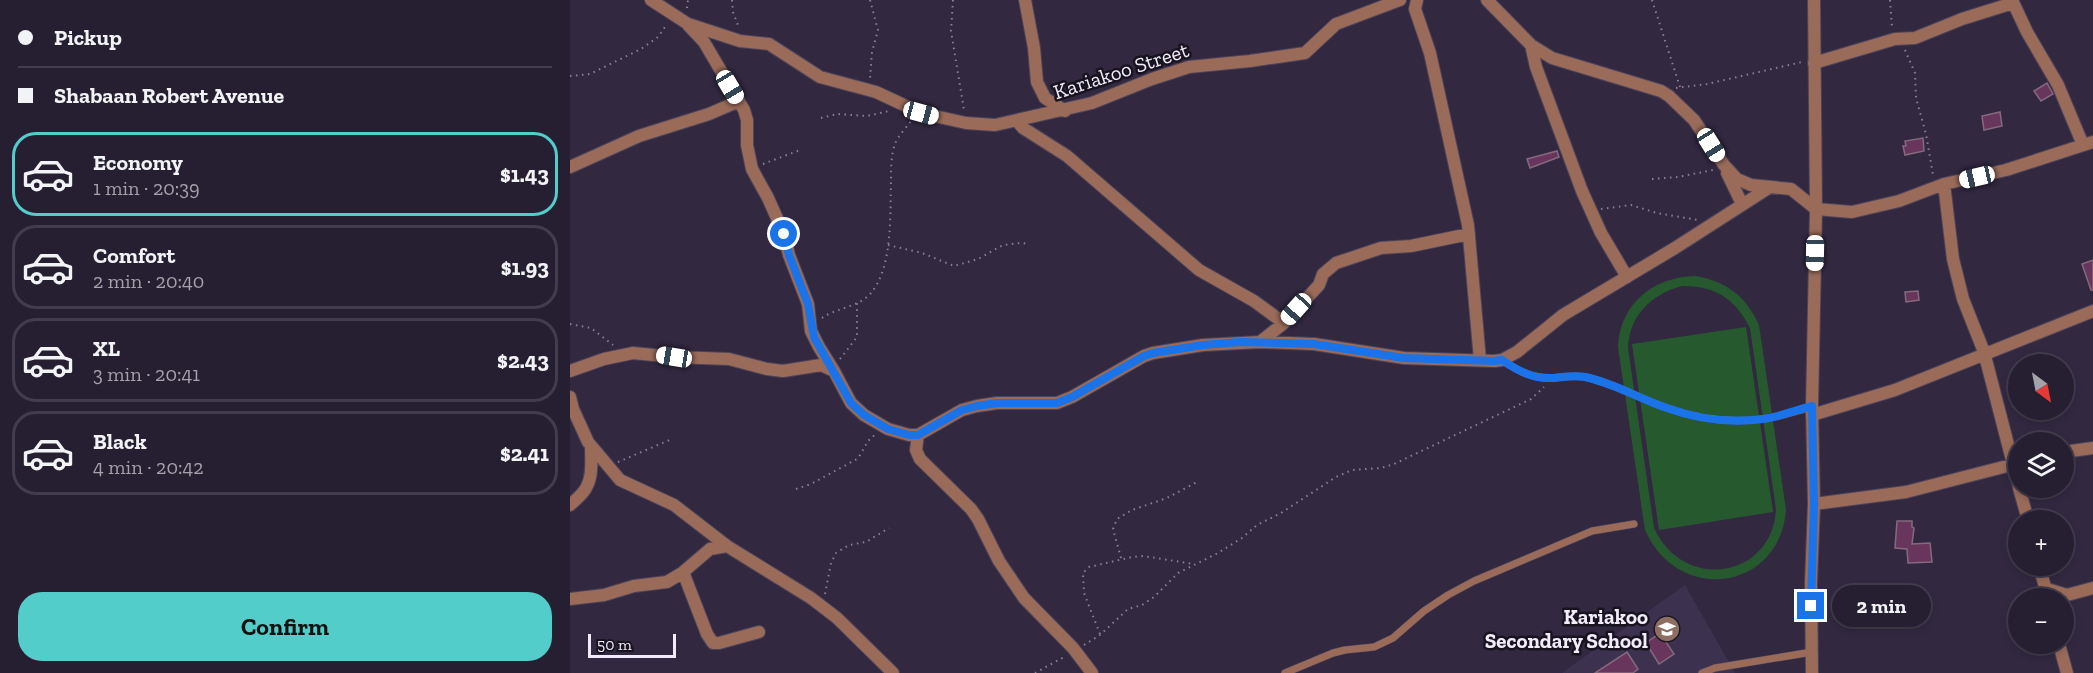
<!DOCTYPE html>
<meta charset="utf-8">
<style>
body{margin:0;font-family:"Zilla Slab",serif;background:#2e2739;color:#f1f3f6;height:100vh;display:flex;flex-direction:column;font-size:22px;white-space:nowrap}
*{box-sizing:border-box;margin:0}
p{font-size:20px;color:#a4a2ab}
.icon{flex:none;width:33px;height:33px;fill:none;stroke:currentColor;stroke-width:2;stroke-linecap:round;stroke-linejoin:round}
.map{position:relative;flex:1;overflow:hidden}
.panel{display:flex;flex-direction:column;background:#261f31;width:570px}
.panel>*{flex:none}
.guide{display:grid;align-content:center;height:132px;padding:0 18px;background:#261f31}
.needle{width:39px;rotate:148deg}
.fabs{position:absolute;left:1438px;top:354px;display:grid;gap:12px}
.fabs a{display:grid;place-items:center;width:66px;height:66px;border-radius:50%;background:#261f31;box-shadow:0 3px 9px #0003,0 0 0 2px #423d4d;font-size:30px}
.scale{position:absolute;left:18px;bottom:15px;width:88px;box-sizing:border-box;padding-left:6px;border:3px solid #f1ebfb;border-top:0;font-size:16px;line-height:21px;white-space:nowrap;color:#f1ebfb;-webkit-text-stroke:4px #18141f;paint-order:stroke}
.end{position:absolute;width:27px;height:27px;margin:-14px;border:8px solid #1a73e8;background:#fff;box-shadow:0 0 0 3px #fff}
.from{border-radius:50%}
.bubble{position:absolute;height:42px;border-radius:21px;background:#261f31;box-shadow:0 3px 9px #0003,0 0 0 2px #423d4d;font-size:20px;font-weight:800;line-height:42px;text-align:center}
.car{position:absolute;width:18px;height:36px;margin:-18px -9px;border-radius:8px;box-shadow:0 0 4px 2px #0007;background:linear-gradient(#fff 24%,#345 0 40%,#fff 0 76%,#345 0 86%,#fff 0)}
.guide b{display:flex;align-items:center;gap:21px;height:57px;font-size:22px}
.guide b+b{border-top:2px solid #423d4d}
.guide i{width:15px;height:15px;background:#f1f3f6}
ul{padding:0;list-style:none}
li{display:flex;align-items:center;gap:18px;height:84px;margin:0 12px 9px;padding:0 6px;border:3px solid #423d4d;border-radius:24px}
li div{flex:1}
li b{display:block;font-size:22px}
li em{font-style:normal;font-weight:800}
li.active{border-color:#53cdca}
li>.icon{width:54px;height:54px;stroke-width:1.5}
.action{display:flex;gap:12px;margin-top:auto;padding:12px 18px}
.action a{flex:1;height:69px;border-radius:24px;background:#53cdca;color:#111;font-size:24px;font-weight:800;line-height:69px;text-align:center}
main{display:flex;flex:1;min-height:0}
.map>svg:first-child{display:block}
</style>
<main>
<section class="panel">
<div class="guide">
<b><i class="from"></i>Pickup</b>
<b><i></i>Shabaan Robert Avenue</b>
</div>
<ul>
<li class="active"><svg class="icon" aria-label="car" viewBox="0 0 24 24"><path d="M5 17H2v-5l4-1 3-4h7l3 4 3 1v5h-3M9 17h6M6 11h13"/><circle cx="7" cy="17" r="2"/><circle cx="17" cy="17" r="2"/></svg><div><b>Economy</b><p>1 min · 20:39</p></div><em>$1.43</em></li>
<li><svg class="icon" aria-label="car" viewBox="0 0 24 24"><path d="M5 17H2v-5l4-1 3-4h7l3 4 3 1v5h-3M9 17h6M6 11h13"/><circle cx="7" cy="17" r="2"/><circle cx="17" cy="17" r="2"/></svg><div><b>Comfort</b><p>2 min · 20:40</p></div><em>$1.93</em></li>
<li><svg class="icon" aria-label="car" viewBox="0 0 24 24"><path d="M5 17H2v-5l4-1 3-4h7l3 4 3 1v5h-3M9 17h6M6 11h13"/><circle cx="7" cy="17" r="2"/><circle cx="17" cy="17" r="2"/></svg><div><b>XL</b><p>3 min · 20:41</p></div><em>$2.43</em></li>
<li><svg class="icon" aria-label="car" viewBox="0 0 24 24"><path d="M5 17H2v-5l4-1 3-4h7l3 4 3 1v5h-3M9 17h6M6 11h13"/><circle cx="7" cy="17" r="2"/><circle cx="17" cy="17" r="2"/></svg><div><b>Black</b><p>4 min · 20:42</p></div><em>$2.41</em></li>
</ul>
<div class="action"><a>Confirm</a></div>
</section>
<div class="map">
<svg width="1523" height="673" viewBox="0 0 1523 673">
<rect width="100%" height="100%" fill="#322941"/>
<path fill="#3d3150" d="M1115,585L1165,673H992Z"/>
<path fill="#27592f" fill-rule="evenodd" d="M1125,276C1156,281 1176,296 1189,325L1216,510C1210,590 1109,606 1075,530L1048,347C1050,303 1084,277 1125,276ZM1112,286C1144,285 1166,299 1180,328L1206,509C1203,578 1114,593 1084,528L1058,348C1059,315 1082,294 1112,286Z
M1176,327L1203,512L1089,530L1062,344Z"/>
<path fill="#68355d" stroke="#856a7d" stroke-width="1.5" d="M1477,83L1483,94L1471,101L1464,91Z
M1430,112L1432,126L1414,130L1412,116Z
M1353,138L1354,151L1335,155L1333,146H1336L1335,141Z
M987,151L989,157L960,168L957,159Z
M1523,260V290H1521L1512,264Z
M1348,291L1349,300L1336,302L1335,292Z
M1327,521H1342V527L1344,528L1342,544L1360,543L1362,562L1338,563L1337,549L1325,548Z
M1090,633L1104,654L1089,664L1076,643Z
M1057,652L1068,669L1063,673H1025Z"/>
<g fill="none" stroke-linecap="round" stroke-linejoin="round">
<g stroke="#4d445b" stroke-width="8">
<path id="service" d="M932,360C948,371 963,379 983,378C994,377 1004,375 1015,377C1044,383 1070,399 1097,408C1127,419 1161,423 1193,419C1209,417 1226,411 1242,407
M715,673L763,653L775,650L804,647L823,638L854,611L878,595L904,581L1022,531L1064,524
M1132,673L1145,668L1242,652"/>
</g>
<g stroke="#4d445b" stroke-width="14">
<path id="minor" d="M81,0L118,24L170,41L199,44L250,77L306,92L351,113L396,123L425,125L522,103L582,79L619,67L680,61L735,53L766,24L830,0
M455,0L464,48L467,82L475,98L495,111
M847,0L845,9L860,53L898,225L910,360
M917,0L961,45L982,58L1091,91L1099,96L1124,120L1154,165L1167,179L1181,185L1221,189L1246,209L1282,212L1329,201L1374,184L1436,170L1523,142
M1442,0L1457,32L1488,85L1513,145
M118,25L134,42L174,110L177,120V145L182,169L198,198L214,234L219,255L238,304L241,331L249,347L264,371
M961,45L966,67L1012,191L1031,233L1057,277
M1244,63L1325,39L1345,38L1392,19L1443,3
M447,121L453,128L497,156L629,270L684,301L714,323
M0,167L69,136L139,114L169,101
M1157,173L1172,204
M1374,184L1383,259L1393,299L1414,352L1449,487
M690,342L714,323L749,285L753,274L766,263L811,248L841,246L899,234
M0,371L34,359L63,353L104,357L159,359L197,369L213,371L251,365L264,371L281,403L294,415L318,429L339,435H348L392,410L407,406L427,403H487L502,397L574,356L583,353L633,345L690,342L744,344L834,358L924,361L932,360L947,352L993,315L1105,248L1200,187
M0,397L3,409L18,442L50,480L104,505L157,546L241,598L267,618L323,673
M1242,415L1325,390L1523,311
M348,435L346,450L350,459L401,509L408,519L429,561L454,598L503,648L522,673
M1494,452L1523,448
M1449,488L1458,520
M1244,504L1336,492L1449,463
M0,505C5,500 14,494 17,486C23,475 21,459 21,446
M1469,566L1478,597
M113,572L137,634L143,643H149L189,632
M1477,589L1497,595L1523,588
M0,599L34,595L64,586L97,582L112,573L140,549L157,546
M1489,644L1497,673"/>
</g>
<g stroke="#4d445b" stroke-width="14">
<path id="tertiary" d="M1242,673L1241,583L1244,504L1242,407L1246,209L1244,0"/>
</g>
<path stroke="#898195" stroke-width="2" stroke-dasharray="1.5 4.5" stroke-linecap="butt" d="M162,0L163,12L169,28
M300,0L308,30L302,52L300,79
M383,0L381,31L394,110
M1082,0L1110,87
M1320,0L1322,27
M117,8L118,0
M1335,50L1345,73L1346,98L1356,134L1363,175
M0,76L20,74L71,49L88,37L97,24
M1106,88L1137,84L1232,62
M251,118L267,114L297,116L319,111
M193,164L230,150
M1082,179L1108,177L1143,170
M1031,209L1061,205L1087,213L1128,220
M318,245L352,253L384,266L408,259L433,245L451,243L459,244
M252,318C266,308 289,307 301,293C323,267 320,213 321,181C321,169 321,155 325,144C328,136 336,128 341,121
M0,324L21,328L43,345
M270,359L287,337V302
M48,462L102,439
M226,489L241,484L287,459C294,451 296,440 305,435
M551,558L543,529L547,519L562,510L597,498L629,481
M255,594L261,563L266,553L279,545L296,542L319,528
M530,634L514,593L513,573L519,567L562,557L573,556L624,564
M514,645L530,635L558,609L572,605L584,597L608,573L648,553L672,538L687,525L711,513L766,477L782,470L811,468L824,464L961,399L974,387
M465,673L494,657"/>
<use href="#service" stroke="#9a6b59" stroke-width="7"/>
<use href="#minor" stroke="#9a6b59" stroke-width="12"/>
<use href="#tertiary" stroke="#9a6b59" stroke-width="12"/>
</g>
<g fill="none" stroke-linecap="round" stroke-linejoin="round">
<path stroke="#1a73e8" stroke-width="8" d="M214,234L219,255L238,304L244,337L281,403L294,415L318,429L339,435H348L392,410L407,406L427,403H487L502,397L574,356L583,353L633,345L671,342L744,344L834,358L924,361L932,360C948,371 963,379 983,378C994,377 1004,375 1015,377C1044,383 1070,399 1097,408C1127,419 1161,423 1193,419C1209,417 1226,410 1242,406L1244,504L1241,606"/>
</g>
<defs>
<g id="school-disc" transform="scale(1.35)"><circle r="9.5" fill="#8d6e63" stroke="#18141f"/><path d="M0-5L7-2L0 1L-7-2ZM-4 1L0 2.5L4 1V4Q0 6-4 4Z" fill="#fff"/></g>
</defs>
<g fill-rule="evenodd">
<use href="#school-disc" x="1097" y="629"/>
</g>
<g text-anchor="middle" stroke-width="5" stroke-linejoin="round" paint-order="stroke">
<g font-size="21" fill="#f1ebfb" stroke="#18141f">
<text transform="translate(551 71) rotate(-18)" y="7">Kariakoo Street</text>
</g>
<g font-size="21" font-weight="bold" fill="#f1ebfb" stroke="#18141f" text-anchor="end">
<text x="1078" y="624">Kariakoo<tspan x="1078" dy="24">Secondary School</tspan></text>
</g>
</g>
</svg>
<div class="fabs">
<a><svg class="needle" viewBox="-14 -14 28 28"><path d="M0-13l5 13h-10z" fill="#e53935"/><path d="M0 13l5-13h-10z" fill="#a4a2ab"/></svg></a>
<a><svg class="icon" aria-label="layers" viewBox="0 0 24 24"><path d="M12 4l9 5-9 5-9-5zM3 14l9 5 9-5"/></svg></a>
<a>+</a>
<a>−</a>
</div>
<div class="scale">50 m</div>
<i class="end from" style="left:214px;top:234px"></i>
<i class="end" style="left:1241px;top:606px"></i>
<div class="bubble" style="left:1262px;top:585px;width:99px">2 min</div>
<i class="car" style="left:160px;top:87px;rotate:149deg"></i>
<i class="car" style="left:351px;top:113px;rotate:105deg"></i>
<i class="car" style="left:1141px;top:145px;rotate:148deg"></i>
<i class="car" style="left:1407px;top:177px;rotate:257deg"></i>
<i class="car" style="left:1245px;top:253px;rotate:181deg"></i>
<i class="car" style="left:726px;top:309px;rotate:222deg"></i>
<i class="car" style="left:104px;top:357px;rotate:279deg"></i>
</div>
</main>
